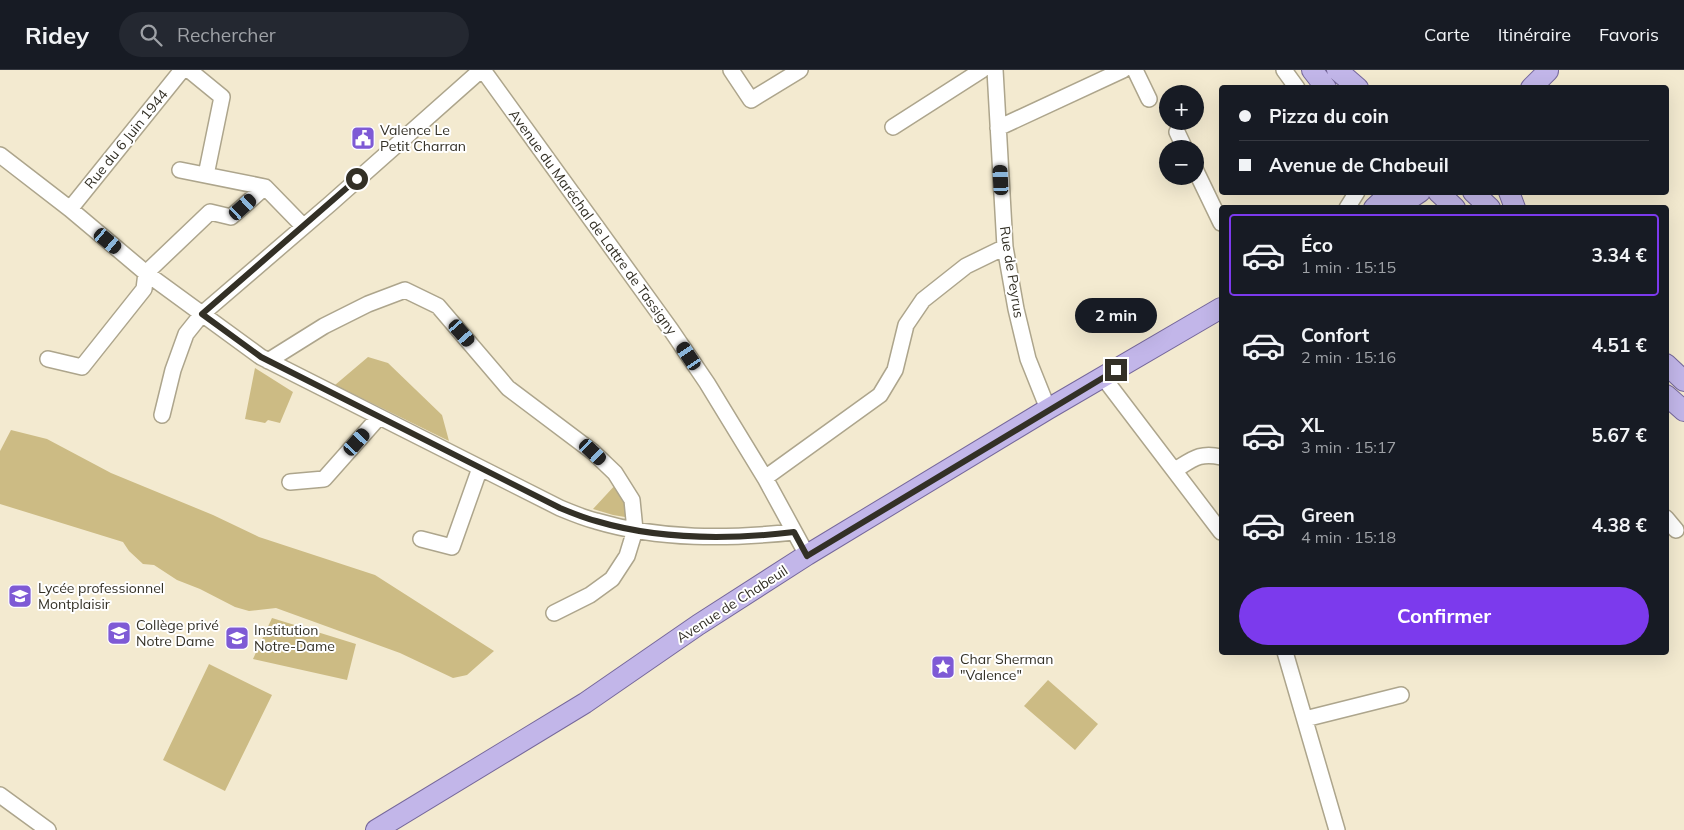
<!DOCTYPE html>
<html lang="fr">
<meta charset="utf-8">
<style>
body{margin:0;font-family:Mulish,sans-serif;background:#242831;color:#f1f3f6;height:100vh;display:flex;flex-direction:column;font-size:19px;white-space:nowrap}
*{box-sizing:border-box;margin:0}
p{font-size:16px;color:#9ea1a6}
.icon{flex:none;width:28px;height:28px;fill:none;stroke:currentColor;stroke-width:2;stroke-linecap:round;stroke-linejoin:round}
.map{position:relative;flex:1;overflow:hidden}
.panel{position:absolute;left:1219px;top:135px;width:450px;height:450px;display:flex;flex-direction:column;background:#171b24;border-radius:5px;box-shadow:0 5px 20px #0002}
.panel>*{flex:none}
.guide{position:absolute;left:1219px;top:15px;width:450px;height:110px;border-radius:5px;box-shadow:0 5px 20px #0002;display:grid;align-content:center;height:110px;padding:0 20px;background:#171b24}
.tools{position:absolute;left:1159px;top:15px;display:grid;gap:10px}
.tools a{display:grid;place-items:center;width:45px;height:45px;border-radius:50%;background:#171b24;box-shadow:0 5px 20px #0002;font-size:25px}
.end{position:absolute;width:22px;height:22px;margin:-11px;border:6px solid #333026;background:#fff;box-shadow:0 0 0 2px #fff}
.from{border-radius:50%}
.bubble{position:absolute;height:35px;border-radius:18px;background:#171b24;box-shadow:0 5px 20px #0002;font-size:16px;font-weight:700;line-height:35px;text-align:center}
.car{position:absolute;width:15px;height:30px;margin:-15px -8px;border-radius:6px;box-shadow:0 0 4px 1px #0007;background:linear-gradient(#222 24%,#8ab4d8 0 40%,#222 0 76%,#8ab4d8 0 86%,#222 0)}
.guide b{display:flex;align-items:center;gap:18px;height:48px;font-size:19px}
.guide b+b{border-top:1px solid #363941}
.guide i{width:12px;height:12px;background:#f1f3f6}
ul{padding:9px 0 0;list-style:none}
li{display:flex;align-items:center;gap:15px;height:82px;margin:0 10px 8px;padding:0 10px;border:2px solid transparent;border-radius:5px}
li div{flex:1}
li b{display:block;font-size:19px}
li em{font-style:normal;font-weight:700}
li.on{border-color:#7c3aed}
li>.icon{width:45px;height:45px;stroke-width:1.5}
.cta{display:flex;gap:10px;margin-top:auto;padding:10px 20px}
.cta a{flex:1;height:58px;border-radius:30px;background:#7c3aed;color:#fff;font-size:20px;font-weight:700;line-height:58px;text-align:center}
header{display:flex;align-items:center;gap:30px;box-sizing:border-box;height:70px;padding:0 25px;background:#171b24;border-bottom:1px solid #363941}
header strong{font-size:24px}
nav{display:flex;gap:28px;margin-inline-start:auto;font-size:18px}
.search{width:350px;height:45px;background:#242831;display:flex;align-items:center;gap:12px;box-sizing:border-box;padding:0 18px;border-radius:28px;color:#9ea1a6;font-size:19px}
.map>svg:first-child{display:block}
</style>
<header>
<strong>Ridey</strong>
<div class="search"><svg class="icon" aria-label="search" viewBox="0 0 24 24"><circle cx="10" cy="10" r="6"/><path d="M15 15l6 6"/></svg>Rechercher</div>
<nav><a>Carte</a><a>Itinéraire</a><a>Favoris</a></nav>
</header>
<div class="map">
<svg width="1684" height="760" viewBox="0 0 1684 760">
<rect width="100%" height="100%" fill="#f3ead0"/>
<path fill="#ccbb84" d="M368,287L388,293L442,345L449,371L335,315Z
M255,298L293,322L280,353L268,350L265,353L245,349Z
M11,360L47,369L111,403L213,445L259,467L375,505L494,581L467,605L453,608L400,583L276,538L249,541L235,537L200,519L177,510L154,495L143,494L129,481L123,472L0,434V381Z
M618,412L631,448L613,445L593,439Z
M272,548L356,574L347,610L253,589Z
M209,594L272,625L225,721L163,690Z
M1048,610L1098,654L1075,680L1024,636Z"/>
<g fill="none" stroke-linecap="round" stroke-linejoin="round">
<g stroke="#ada58c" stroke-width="18">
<path id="minor" d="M189,0L222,27L206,105
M483,0L671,260L707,313L765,408L807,485
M731,0L751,30L800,0
M995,0L1005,177L1016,239L1028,289L1048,339
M1135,0L1149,29
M1284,0L1297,18
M893,57L982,0
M998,58L1123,0
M1177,62L1185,79
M0,85L70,139L146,203L261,287L560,438C572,443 584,448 596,451C660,470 728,469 794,462
M1195,99L1221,153
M180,100L265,117L303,156
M1347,138L1357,122
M70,139L182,0
M48,289L82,297L144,219L146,203L210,142L231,147L265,117
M268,291L324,256L368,234L405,220L438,236L508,318L593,382L615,403L632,430L635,460L627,486L612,509L590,525L554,543
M1103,307L1221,462
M162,345L173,300L186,264L202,244L330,134L481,0
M1175,400C1193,389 1200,382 1221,387
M765,408L880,325L895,300L906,255L923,230L966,196L1005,177
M290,412L324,409L379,347
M1666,448L1676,460
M421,469L452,477L480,398
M1285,582L1337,760
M1305,649L1401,625
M0,725L48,760"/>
</g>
<g stroke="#76689b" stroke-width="22">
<path id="major" d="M1312,0L1326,18
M1337,0L1358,18
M1531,18L1548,1
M1438,122L1455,138
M1473,122L1490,138
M1509,122L1515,138
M1374,138L1391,122
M1396,138L1420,122
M1666,294L1684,311
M1666,325L1684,341
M376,760L585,633L698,555L807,485L1048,339L1221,238"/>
</g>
<use href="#minor" stroke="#fff" stroke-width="15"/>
<use href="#major" stroke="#c2b6e9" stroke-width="20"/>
</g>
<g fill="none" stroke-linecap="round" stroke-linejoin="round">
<path stroke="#333026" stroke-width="6" d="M357,109L202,244L261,287L560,438C572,443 584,448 596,451C660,470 728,470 794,462L807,486L1116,300"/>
</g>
<defs>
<g id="civic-square" transform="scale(1.25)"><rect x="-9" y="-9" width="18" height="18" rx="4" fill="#7e5ad5" stroke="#fff"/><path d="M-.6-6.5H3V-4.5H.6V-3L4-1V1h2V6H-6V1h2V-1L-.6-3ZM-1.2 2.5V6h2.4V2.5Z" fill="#fff"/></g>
<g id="school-square" transform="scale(1.25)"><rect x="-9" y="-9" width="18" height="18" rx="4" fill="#7e5ad5" stroke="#fff"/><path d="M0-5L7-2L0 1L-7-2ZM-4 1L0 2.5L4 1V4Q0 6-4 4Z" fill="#fff"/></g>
<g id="sight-square" transform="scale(1.25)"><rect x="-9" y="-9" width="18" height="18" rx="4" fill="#7e5ad5" stroke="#fff"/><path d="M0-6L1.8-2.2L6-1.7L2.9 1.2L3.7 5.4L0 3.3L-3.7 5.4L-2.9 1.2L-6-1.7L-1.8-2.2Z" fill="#fff"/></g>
</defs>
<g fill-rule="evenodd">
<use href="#civic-square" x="363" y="68"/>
<use href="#school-square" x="20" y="526"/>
<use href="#school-square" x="119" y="563"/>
<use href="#school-square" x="237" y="568"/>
<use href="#sight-square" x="943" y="597"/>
</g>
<g text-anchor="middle" stroke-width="4" stroke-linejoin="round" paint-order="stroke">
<g font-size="14" fill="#333026" stroke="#fff" text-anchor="start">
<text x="380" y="65">Valence Le<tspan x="380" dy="16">Petit Charran</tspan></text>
<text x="38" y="523">Lycée professionnel<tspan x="38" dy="16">Montplaisir</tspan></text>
<text x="136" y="560">Collège privé<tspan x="136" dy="16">Notre Dame</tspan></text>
<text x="254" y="565">Institution<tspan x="254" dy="16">Notre-Dame</tspan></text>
<text x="960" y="594">Char Sherman<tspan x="960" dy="16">"Valence"</tspan></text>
</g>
<g font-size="14" fill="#333026" stroke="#fff">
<text transform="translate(126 69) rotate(-51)" y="5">Rue du 6 Juin 1944</text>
<text transform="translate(593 152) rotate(54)" y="5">Avenue du Maréchal de Lattre de Tassigny</text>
<text transform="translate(1012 202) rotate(81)" y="5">Rue de Peyrus</text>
<text transform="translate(732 534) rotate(-33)" y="5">Avenue de Chabeuil</text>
</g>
</g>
</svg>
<div class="tools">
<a>+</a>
<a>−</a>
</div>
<i class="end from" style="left:357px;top:109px"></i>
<i class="end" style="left:1116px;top:300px"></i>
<div class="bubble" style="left:1075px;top:228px;width:82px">2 min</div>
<i class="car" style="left:1001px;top:110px;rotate:357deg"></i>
<i class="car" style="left:243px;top:137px;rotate:48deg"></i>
<i class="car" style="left:108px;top:171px;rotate:130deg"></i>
<i class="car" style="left:462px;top:263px;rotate:139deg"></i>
<i class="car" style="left:689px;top:286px;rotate:326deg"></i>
<i class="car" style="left:357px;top:372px;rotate:42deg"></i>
<i class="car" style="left:593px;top:382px;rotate:133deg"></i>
<div class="guide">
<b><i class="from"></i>Pizza du coin</b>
<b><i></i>Avenue de Chabeuil</b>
</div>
<section class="panel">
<ul>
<li class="on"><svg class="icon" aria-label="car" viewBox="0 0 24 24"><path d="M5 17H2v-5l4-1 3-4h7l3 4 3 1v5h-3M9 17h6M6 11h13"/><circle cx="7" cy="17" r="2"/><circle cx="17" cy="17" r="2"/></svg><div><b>Éco</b><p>1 min · 15:15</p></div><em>3.34 €</em></li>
<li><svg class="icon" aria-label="car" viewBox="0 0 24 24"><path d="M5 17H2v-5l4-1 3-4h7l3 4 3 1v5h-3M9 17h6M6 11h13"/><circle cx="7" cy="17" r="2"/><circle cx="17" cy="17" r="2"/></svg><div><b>Confort</b><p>2 min · 15:16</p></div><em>4.51 €</em></li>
<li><svg class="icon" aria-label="car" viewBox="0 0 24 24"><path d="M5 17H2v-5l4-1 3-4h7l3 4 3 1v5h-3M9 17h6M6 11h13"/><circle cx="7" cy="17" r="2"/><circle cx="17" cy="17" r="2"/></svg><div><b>XL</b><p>3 min · 15:17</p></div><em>5.67 €</em></li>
<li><svg class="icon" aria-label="car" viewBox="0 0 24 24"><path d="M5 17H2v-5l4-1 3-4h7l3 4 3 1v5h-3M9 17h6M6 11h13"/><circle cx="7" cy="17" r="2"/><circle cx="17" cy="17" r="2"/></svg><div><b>Green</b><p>4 min · 15:18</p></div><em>4.38 €</em></li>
</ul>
<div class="cta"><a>Confirmer</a></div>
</section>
</div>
